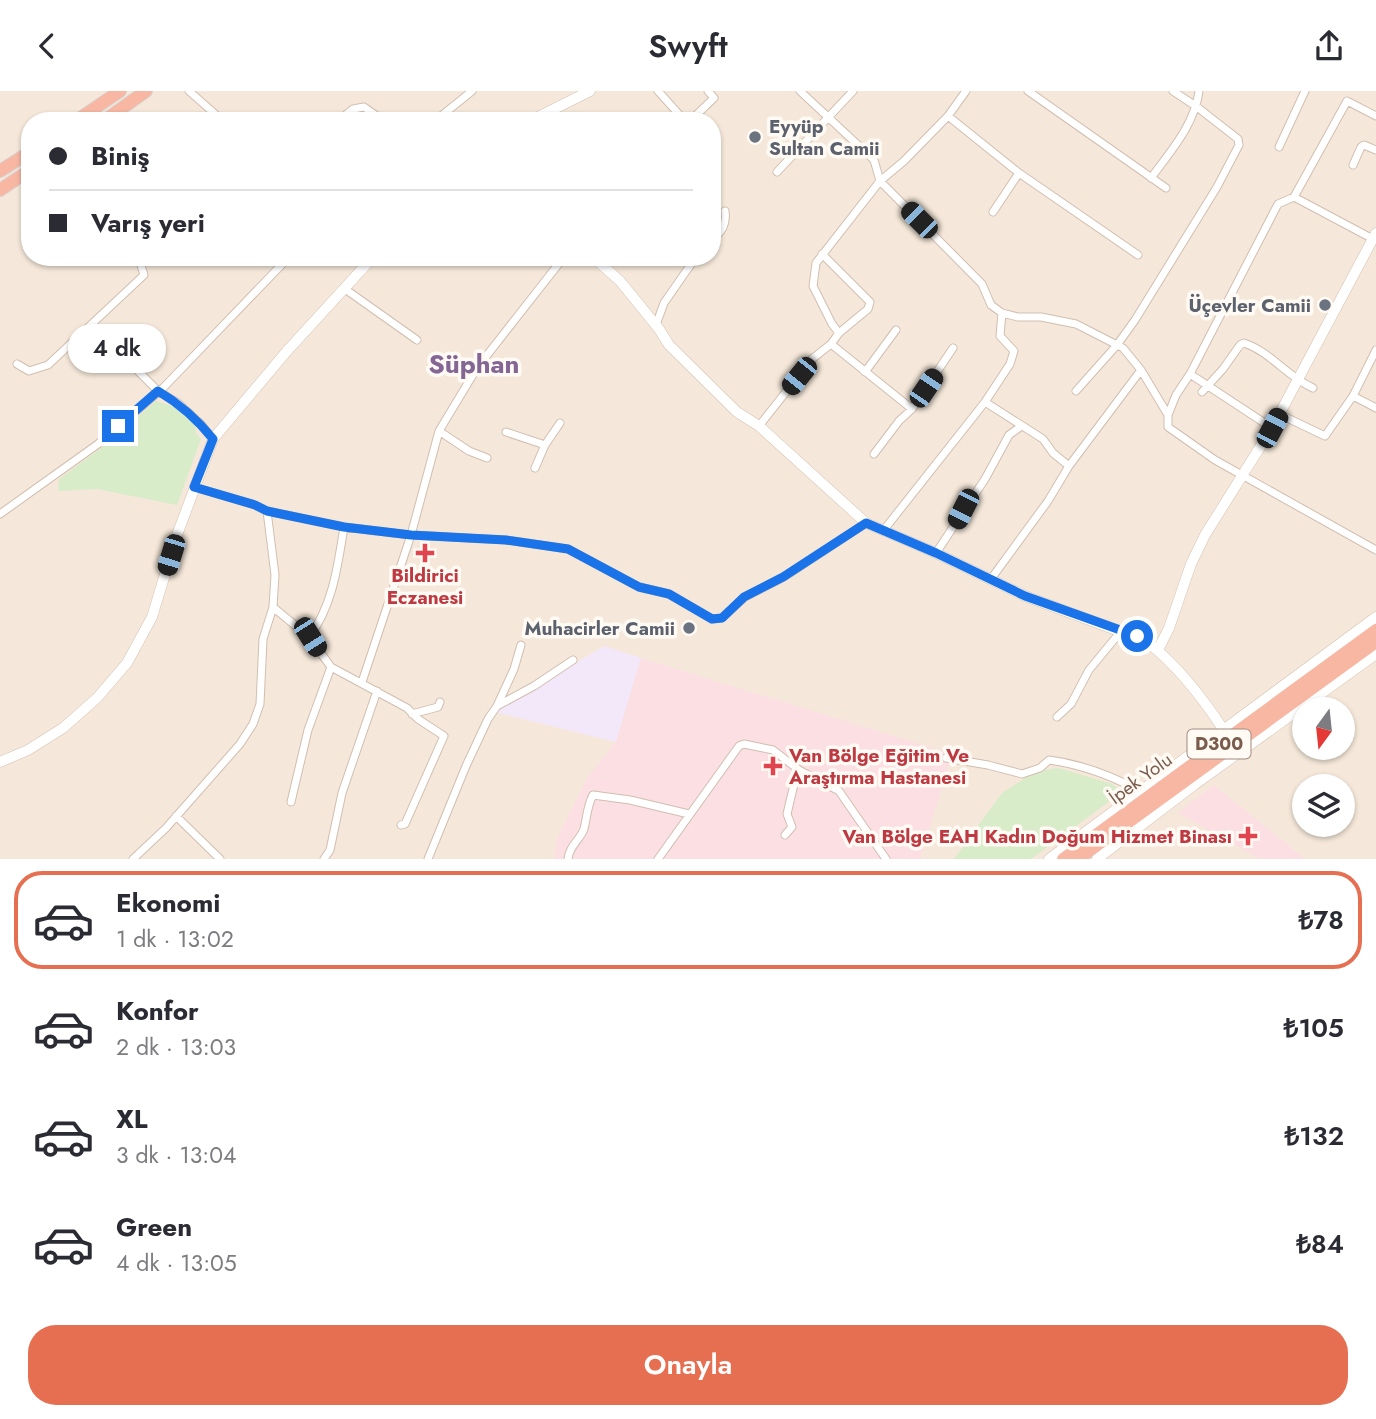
<!DOCTYPE html>
<html lang="tr">
<meta charset="utf-8">
<style>
body{margin:0;font-family:Jost,sans-serif;background:#f2f2f3;color:#2b2b33;height:100vh;display:flex;flex-direction:column;font-size:26px;white-space:nowrap}
*{box-sizing:border-box;margin:0}
p{font-size:23px;color:#7c7c81}
.icon{flex:none;width:38px;height:38px;fill:none;stroke:currentColor;stroke-width:2;stroke-linecap:round;stroke-linejoin:round}
.map{position:relative;height:768px;overflow:hidden}
.side{display:flex;flex-direction:column;background:#fff;flex:1}
.side>*{flex:none}
.banner{position:absolute;left:21px;top:21px;width:700px;height:154px;border-radius:28px;box-shadow:0 2px 5px #0004;display:grid;align-content:center;height:154px;padding:0 28px;background:#fff}
.needle{width:46px;rotate:195deg}
.buttons{position:absolute;left:1292px;top:606px;display:grid;gap:14px}
.buttons a{display:grid;place-items:center;width:63px;height:63px;border-radius:50%;background:#fff;box-shadow:0 2px 5px #0004;font-size:35px}
.end{position:absolute;width:32px;height:32px;margin:-16px;border:9px solid #1a73e8;background:#fff;box-shadow:0 0 0 4px #fff}
.from{border-radius:50%}
.bubble{position:absolute;height:49px;border-radius:24px;background:#fff;box-shadow:0 2px 5px #0004;font-size:23px;font-weight:600;line-height:49px;text-align:center}
.car{position:absolute;width:21px;height:42px;margin:-21px -10px;border-radius:9px;box-shadow:0 0 5px 2px #0007;background:linear-gradient(#222 24%,#8ab4d8 0 40%,#222 0 76%,#8ab4d8 0 86%,#222 0)}
.banner b{display:flex;align-items:center;gap:24px;height:66px;font-size:26px}
.banner b+b{border-top:2px solid #e1e1e2}
.banner i{width:18px;height:18px;background:#2b2b33}
ul{padding:12px 0 0;list-style:none}
li{display:flex;align-items:center;gap:21px;height:98px;margin:0 14px 10px;padding:0 14px;border:4px solid transparent;border-radius:28px}
li div{flex:1}
li b{display:block;font-size:26px}
li em{font-style:normal;font-weight:600}
li.on{border-color:#e76f51}
li>.icon{width:63px;height:63px;stroke-width:1.5}
.action{display:flex;gap:14px;margin-top:auto;padding:14px 28px}
.action a{flex:1;height:80px;border-radius:28px;background:#e76f51;color:#fff;font-size:28px;font-weight:600;line-height:80px;text-align:center}
header{display:flex;justify-content:space-between;align-items:center;height:91px;padding:0 28px;background:#fff;font-size:32px;font-weight:600}
.map>svg:first-child{display:block}
</style>
<header><svg class="icon" aria-label="back" viewBox="0 0 24 24"><path d="M15 5l-7 7 7 7"/></svg>Swyft<svg class="icon" aria-label="share" viewBox="0 0 24 24"><path d="M12 15V3M7 8l5-5 5 5M5 13v7h14v-7"/></svg></header>
<div class="map">
<svg width="1376" height="768" viewBox="0 0 1376 768">
<rect width="100%" height="100%" fill="#fdf6ec"/>
<path fill="#f5e8da" fill-rule="evenodd" d="M0,0H1376V768H0ZM30,30H712V166H30ZM1304,618H1342V656H1304ZM1304,695H1342V733H1304Z"/>
<path fill="#f3e8fa" d="M604,555L641,567L616,651L495,621Z"/>
<path fill="#fbdfe3" d="M641,567L952,663L920,768H554L557,747L587,687L616,651Z
M1214,694L1305,768H1260L1178,722Z"/>
<path fill="#d8ecc9" d="M156,310L176,316L194,329L196,342L201,348L177,414L97,398L58,400L59,388L104,355Z
M1059,677L1112,693L1122,701L1031,768H954L1002,702L1036,680Z"/>
<g fill="none" stroke-linecap="round" stroke-linejoin="round">
<g stroke="#d1beb0" stroke-width="9">
<path id="street" d="M189,0L223,30
M658,0L685,30
M800,0L874,69L880,90L982,193L991,214L1002,222L1018,226H1041L1076,233L1123,257L1141,279L1168,324V336L1215,369L1376,459
M1028,0L1166,97
M948,25L1019,82L1138,164
M338,30L353,18L364,16L384,30
M435,30L472,0
M690,30L714,7L708,0
M1279,56L1305,0
M1353,74L1361,56L1364,54L1376,59
M777,81L853,0
M1151,87C1170,61 1195,33 1199,0
M1294,106L1347,10L1376,25
M993,121L1019,82
M712,150C722,140 727,134 725,120
M822,163L870,211L868,218L839,242
M603,175L613,166
M345,198L417,249
M656,234L664,212L696,166
M81,243L121,263L158,300L178,312L201,333L213,348
M17,273L29,280L48,274L144,184L140,171L135,166
M865,281L896,239
M1190,283L1272,337
M1076,300L1117,254L1135,229L1217,96L1239,54L1238,48L1197,16L1173,0
M1202,301L1223,278L1240,254L1244,252C1271,261 1287,286 1313,297
M1353,305L1376,317
M985,311L1043,348L1053,362L1069,375
M912,318L831,253L839,242L832,233L813,195L816,172L880,90L904,70L948,25L966,0
M1279,323L1325,345L1353,305L1376,259
M1168,324L1176,304L1190,283L1278,113L1294,106L1373,148
M759,335L812,268L831,253
M439,340L469,360L487,367
M506,341L545,354
M874,363L899,330L912,318L953,257
M535,377L545,354L560,332
M267,420L344,436L411,444L506,449L568,458L639,496L669,503L712,528L722,527L745,506L784,486L866,432
M0,423L98,353L163,297L289,166
M883,440L985,311L1010,273L1014,260L1000,245L1002,222
M936,462L985,388L1009,344L1020,336
M991,488L1048,410L1069,375L1141,279
M273,516L309,546L331,576L407,617L418,628L444,645L405,733L401,734
M309,546C333,515 338,473 344,436
M362,591L411,444L439,340L477,277L564,166
M497,615L514,578L521,554
M412,623L438,616L440,611
M1057,626L1071,613L1089,579L1122,539
M946,667L988,674L1022,683L1040,677L1049,669C1080,673 1112,685 1140,700
M291,711L308,639L331,576
M176,725L220,768
M785,744L792,736L787,723L795,689L799,679
M133,768L166,737L240,653L253,633L260,613L263,548L273,516L275,484L267,420L255,414L194,396
M324,768L330,759L342,702L377,600
M428,768L466,675L488,628L497,615L534,595L573,569
M568,768C569,755 580,749 584,738C587,726 587,715 593,704L630,709L689,723
M658,768L739,655L744,653L773,659L799,679L839,700L886,768"/>
</g>
<g stroke="#d6c0b0" stroke-width="11">
<path id="secondary" d="M530,30L590,0
M593,166L620,190L659,238L669,254L737,321L759,335L866,432L936,462L1025,505L1146,550C1176,573 1202,606 1223,638
M1158,559L1169,537L1191,473L1205,444L1272,337L1376,142
M0,671L28,659L63,637L97,607L127,572L152,526L177,444L213,348L287,260L373,166
M1049,768L1376,526
M1097,768L1194,694L1376,563"/>
</g>
<g stroke="#dad1cd" stroke-width="14">
<path id="highway" d="M76,30L120,0
M104,30L146,0
M0,80L30,61
M0,99L30,79
M1063,768L1376,539
M1078,768L1376,551"/>
</g>
<use href="#street" stroke="#fff" stroke-width="7"/>
<use href="#secondary" stroke="#fff" stroke-width="10"/>
<use href="#highway" stroke="#f7b7a3" stroke-width="12"/>
</g>
<g fill="none" stroke-linecap="round" stroke-linejoin="round">
<path stroke="#1a73e8" stroke-width="9" d="M118,335L158,300C180,313 197,328 213,348L194,396L255,414L267,420L344,436L411,444L506,449L568,458L639,496L669,503L712,528L722,527L744,506L783,486L866,432L936,462L1025,505L1137,545"/>
</g>
<g fill="#6b7280" stroke="#fffaf3" stroke-width="2.5">
<circle cx="755" cy="46" r="7"/>
<circle cx="1325" cy="214" r="7"/>
<circle cx="689" cy="537" r="7"/>
</g>
<g fill="#e0444e" stroke="#fffaf3" stroke-width="2.5">
<path d="M421.5 451.5h7v7h7v7h-7v7h-7v-7h-7v-7h7z"/>
<path d="M769.5 664.5h7v7h7v7h-7v7h-7v-7h-7v-7h7z"/>
<path d="M1244.5 734.5h7v7h7v7h-7v7h-7v-7h-7v-7h7z"/>
</g>
<g text-anchor="middle" stroke-width="7" stroke-linejoin="round" paint-order="stroke">
<rect fill="#fffaf3" stroke="#a28b7f" stroke-width="2" x="1187.5" y="638.5" width="63" height="29" rx="5"/>
<g font-size="18" font-weight="bold" fill="#7a5c4d">
<text x="1219" y="659">D300</text>
</g>
<g font-size="19" font-weight="bold" fill="#5b616d" stroke="#fffaf3" text-anchor="end">
<text x="769" y="42" text-anchor="start">Eyyüp<tspan x="769" dy="22">Sultan Camii</tspan></text>
<text x="1311" y="221">Üçevler Camii</text>
<text x="675" y="544">Muhacirler Camii</text>
</g>
<g font-size="19" font-weight="bold" fill="#be3a42" stroke="#fffaf3">
<text x="425" y="491">Bildirici<tspan x="425" dy="22">Eczanesi</tspan></text>
<text x="789" y="671" text-anchor="start">Van Bölge Eğitim Ve<tspan x="789" dy="22">Araştırma Hastanesi</tspan></text>
<text x="1232" y="752" text-anchor="end">Van Bölge EAH Kadın Doğum Hizmet Binası</text>
</g>
<g font-size="19" fill="#7a5c4d" stroke="#fffaf3">
<text transform="translate(1140 687) rotate(-36)" y="7">İpek Yolu</text>
</g>
<g font-size="26" font-weight="bold" fill="#846695" stroke="#fffaf3">
<text x="474" y="282">Süphan</text>
</g>
</g>
</svg>
<div class="buttons">
<a><svg class="needle" viewBox="-14 -14 28 28"><path d="M0-13l5 13h-10z" fill="#e53935"/><path d="M0 13l5-13h-10z" fill="#7c7c81"/></svg></a>
<a><svg class="icon" aria-label="layers" viewBox="0 0 24 24"><path d="M12 4l9 5-9 5-9-5zM3 14l9 5 9-5"/></svg></a>
</div>
<i class="end from" style="left:1137px;top:545px"></i>
<i class="end" style="left:118px;top:335px"></i>
<div class="bubble" style="left:68px;top:233px;width:98px">4 dk</div>
<i class="car" style="left:919px;top:129px;rotate:315deg"></i>
<i class="car" style="left:799px;top:285px;rotate:219deg"></i>
<i class="car" style="left:926px;top:297px;rotate:34deg"></i>
<i class="car" style="left:1272px;top:337px;rotate:28deg"></i>
<i class="car" style="left:963px;top:418px;rotate:207deg"></i>
<i class="car" style="left:171px;top:464px;rotate:197deg"></i>
<i class="car" style="left:310px;top:546px;rotate:148deg"></i>
<div class="banner">
<b><i class="from"></i>Biniş</b>
<b><i></i>Varış yeri</b>
</div>
</div>
<section class="side">
<ul>
<li class="on"><svg class="icon" aria-label="car" viewBox="0 0 24 24"><path d="M5 17H2v-5l4-1 3-4h7l3 4 3 1v5h-3M9 17h6M6 11h13"/><circle cx="7" cy="17" r="2"/><circle cx="17" cy="17" r="2"/></svg><div><b>Ekonomi</b><p>1 dk · 13:02</p></div><em>₺78</em></li>
<li><svg class="icon" aria-label="car" viewBox="0 0 24 24"><path d="M5 17H2v-5l4-1 3-4h7l3 4 3 1v5h-3M9 17h6M6 11h13"/><circle cx="7" cy="17" r="2"/><circle cx="17" cy="17" r="2"/></svg><div><b>Konfor</b><p>2 dk · 13:03</p></div><em>₺105</em></li>
<li><svg class="icon" aria-label="car" viewBox="0 0 24 24"><path d="M5 17H2v-5l4-1 3-4h7l3 4 3 1v5h-3M9 17h6M6 11h13"/><circle cx="7" cy="17" r="2"/><circle cx="17" cy="17" r="2"/></svg><div><b>XL</b><p>3 dk · 13:04</p></div><em>₺132</em></li>
<li><svg class="icon" aria-label="car" viewBox="0 0 24 24"><path d="M5 17H2v-5l4-1 3-4h7l3 4 3 1v5h-3M9 17h6M6 11h13"/><circle cx="7" cy="17" r="2"/><circle cx="17" cy="17" r="2"/></svg><div><b>Green</b><p>4 dk · 13:05</p></div><em>₺84</em></li>
</ul>
<div class="action"><a>Onayla</a></div>
</section>
